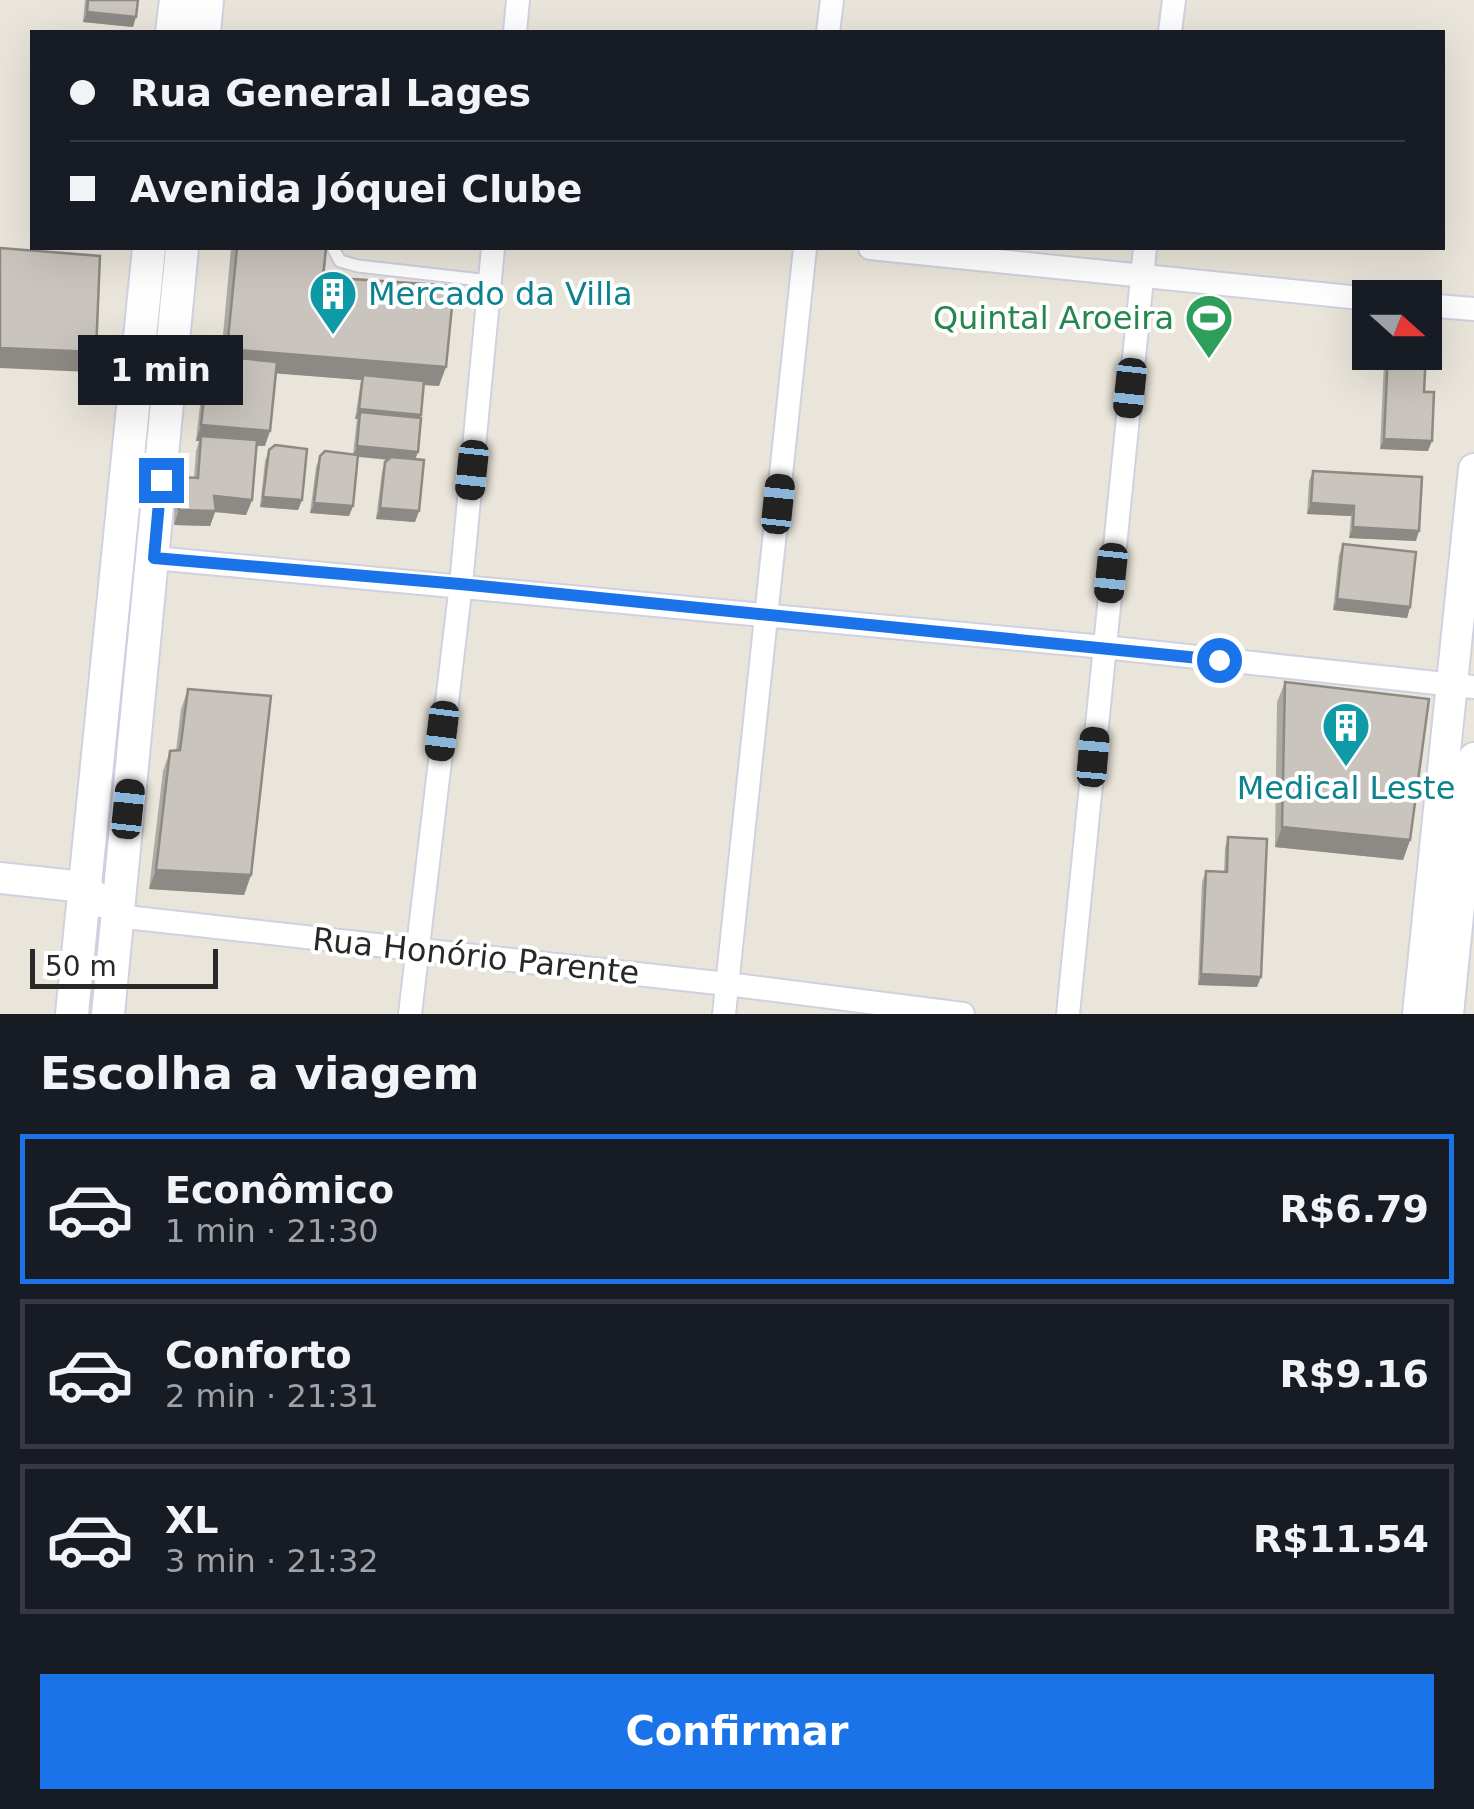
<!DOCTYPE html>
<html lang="pt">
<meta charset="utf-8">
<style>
body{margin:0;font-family:"DejaVu Sans",sans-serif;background:#20242c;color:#f1f3f6;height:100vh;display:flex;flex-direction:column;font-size:38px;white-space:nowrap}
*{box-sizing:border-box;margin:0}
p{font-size:32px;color:#9ea1a6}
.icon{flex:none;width:55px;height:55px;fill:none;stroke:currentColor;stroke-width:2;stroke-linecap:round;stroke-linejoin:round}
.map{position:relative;height:1014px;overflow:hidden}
.sheet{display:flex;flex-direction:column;background:#171b24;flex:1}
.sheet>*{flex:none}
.hud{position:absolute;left:30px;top:30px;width:1415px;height:220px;border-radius:0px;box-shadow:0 10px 40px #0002;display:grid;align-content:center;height:220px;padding:0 40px;background:#171b24}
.needle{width:65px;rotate:111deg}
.fabs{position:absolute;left:1352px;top:280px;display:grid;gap:20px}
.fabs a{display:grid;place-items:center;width:90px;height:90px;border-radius:0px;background:#171b24;box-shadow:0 10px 40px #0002;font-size:50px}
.scale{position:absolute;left:30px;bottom:25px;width:188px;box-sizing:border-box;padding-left:10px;border:5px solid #282828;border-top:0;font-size:28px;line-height:35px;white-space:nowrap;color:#282828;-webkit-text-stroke:8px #fff;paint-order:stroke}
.end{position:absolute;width:45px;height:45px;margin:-22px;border:12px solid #1a73e8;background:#fff;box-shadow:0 0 0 5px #fff}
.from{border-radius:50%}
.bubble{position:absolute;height:70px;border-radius:0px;background:#171b24;box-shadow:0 10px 40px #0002;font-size:32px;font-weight:700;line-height:70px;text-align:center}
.car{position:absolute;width:30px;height:60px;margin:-30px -15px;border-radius:12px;box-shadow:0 0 8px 2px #0007;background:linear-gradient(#222 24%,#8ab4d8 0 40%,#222 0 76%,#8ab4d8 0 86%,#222 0)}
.hud b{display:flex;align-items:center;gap:35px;height:95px;font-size:38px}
.hud b+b{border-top:2px solid #363941}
.hud i{width:25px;height:25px;background:#f1f3f6}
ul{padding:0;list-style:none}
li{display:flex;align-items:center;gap:30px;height:150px;margin:0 20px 15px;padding:0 20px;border:5px solid #363941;border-radius:0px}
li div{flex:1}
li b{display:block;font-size:38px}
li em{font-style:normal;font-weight:700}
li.selected{border-color:#1a73e8}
li>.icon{width:90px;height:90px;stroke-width:1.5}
h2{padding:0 40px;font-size:45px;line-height:120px}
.button{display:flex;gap:20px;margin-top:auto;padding:20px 40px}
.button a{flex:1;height:115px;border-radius:0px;background:#1a73e8;color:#fff;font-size:40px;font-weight:700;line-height:115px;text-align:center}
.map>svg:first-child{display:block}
</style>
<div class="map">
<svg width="1474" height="1014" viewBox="0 0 1474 1014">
<rect width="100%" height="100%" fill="#eae5da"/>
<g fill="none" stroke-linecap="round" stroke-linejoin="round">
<g stroke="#cfd1e1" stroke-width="15">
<path id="service" d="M333,248L340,261L358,266L490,281"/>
</g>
<g stroke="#cfd1e1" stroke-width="26">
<path id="minor" d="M515,32L518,0
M828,32L832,0
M1170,32L1174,0
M870,248L1370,299
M1425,305L1474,309
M154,558L1104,647L1474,687
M117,916L727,984L963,1014
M410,1014L461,584L493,248
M724,1014L805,248
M1068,1014L1145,248"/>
</g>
<g stroke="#cfd1e1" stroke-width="34">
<path id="tertiary" d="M0,878L84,887L101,902
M1418,1014L1474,469
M1448,1014L1474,758"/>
</g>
<g stroke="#cfd1e1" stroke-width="36">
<path id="secondary" d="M172,32L176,0
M204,32L207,0
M72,1014L149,248
M108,1014L182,248"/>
</g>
<use href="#service" stroke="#fff" stroke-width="11"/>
<use href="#minor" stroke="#fff" stroke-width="22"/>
<use href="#tertiary" stroke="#fff" stroke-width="30"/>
<use href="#secondary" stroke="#fff" stroke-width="32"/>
</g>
<path fill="#ada9a3" d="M85,0H138L133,27L83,22Z
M231,248H326L323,277L439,386L423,385L418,452L415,459L419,511L415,522L376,519L382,472L385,462L388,460L358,457L353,506L349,516L310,513L316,467L320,456L353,454L357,419H355L361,380L276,373L265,446H257L252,500L246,515L215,512L210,526L174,525L175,493L181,477L194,478L196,451L199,441H196L201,396L206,380L211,381L212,372L218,356L221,357Z
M1387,352L1424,392L1428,451L1380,449L1384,361Z
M269,450L302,500L298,510L260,507L265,461Z
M1313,471L1416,541L1349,538L1351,516L1307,514L1309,481Z
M1343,544L1410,607L1407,618L1333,610L1339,555Z
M1285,682L1410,840L1403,860L1275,847L1277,702Z
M188,689L251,875L244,895L149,889L163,771L170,751H176L181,709Z
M1228,837L1257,987L1198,985L1202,882L1206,871L1224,872L1225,848Z"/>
<path fill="#8d8984" d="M87,12L136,17L133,27L83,22Z
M0,348L96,352L89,372L0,368Z
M227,349L446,367L439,386L362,380L363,375L361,380L220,369Z
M359,409L421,415L417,425L360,412L357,419H355Z
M201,425L270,431L265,446L201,441V436L199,441H196Z
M1384,439L1432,441L1428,451L1380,449Z
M357,446L418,452L414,462L353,456Z
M214,496L252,500L246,515L215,512L210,526L174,525L179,510Z
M263,497L302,500L298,510L260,507Z
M314,503L353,506L349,516L310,513Z
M1311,503L1354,506L1351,516L1307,514Z
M380,508L419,511L415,522L376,519Z
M1353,527L1419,531L1416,541L1349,538Z
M1337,599L1410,607L1407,618L1333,610Z
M1282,827L1410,840L1403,860L1275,847Z
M156,870L251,875L244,895L149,889Z
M1201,974L1261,977L1257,987L1198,985Z"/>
<path fill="#c9c4bd" stroke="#8d8984" stroke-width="2.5" d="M88,0H138L136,17L87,12Z
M0,248L100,256L96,352L0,348Z
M237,248H326L323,277L454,286L446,367L227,349Z
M1388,352H1426L1424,392H1434L1432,441L1384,439Z
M218,356L277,362L270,431L201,425L206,380L215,381Z
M363,375L424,381L421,415L359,409Z
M360,412L421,418L418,452L357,446Z
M201,436L257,440L252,500L214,496L216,511L179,510L181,477L198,478Z
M275,445L307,449L302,500L263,497L269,450Z
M325,451L358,455L353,506L314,503L320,456Z
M391,457L424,460L419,511L380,508L385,462Z
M1313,471L1422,477L1419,531L1353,527L1354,506L1311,503Z
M1343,544L1416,552L1410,607L1337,599Z
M1285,682L1429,699L1410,840L1282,827Z
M188,689L271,696L251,875L156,870L170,751L180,750Z
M1228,837L1267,839L1261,977L1201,974L1206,871L1227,872Z"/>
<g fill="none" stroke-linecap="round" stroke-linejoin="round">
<path stroke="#1a73e8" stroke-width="12" d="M161,480L154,558L460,584L1219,660"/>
</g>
<defs>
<g id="building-pin" transform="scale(2.5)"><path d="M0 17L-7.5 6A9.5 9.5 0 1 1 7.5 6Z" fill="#0f9aa8" stroke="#fff"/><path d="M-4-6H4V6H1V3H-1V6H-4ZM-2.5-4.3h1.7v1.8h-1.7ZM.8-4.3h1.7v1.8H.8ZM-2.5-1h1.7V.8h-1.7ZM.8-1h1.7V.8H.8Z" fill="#fff"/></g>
<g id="stadium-pin" transform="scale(2.5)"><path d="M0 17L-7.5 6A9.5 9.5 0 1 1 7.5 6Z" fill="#2e9e5b" stroke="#fff"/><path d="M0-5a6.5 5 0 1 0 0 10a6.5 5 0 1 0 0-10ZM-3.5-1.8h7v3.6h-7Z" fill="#fff"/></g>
</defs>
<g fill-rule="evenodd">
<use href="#building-pin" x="333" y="294"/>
<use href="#stadium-pin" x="1209" y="318"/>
<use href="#building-pin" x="1346" y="726"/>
</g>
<g text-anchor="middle" stroke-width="8" stroke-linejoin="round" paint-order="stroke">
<g font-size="32" fill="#0d838f" stroke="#fff" text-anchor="start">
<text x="368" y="305">Mercado da Villa</text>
<text x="1346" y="799" text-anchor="middle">Medical Leste</text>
</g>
<g font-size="32" fill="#27864d" stroke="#fff" text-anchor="end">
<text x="1174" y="329">Quintal Aroeira</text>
</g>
<g font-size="32" fill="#282828" stroke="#fff">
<text transform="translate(476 956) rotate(6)" y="11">Rua Honório Parente</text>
</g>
</g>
</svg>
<div class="fabs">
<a><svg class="needle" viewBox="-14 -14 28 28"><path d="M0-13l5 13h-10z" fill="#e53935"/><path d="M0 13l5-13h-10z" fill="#9ea1a6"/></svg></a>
</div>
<div class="scale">50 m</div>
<i class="end from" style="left:1219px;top:660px"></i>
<i class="end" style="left:161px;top:480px"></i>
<div class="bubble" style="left:78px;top:335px;width:165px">1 min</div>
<i class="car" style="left:1130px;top:388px;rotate:186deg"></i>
<i class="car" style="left:472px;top:470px;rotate:186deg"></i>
<i class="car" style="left:778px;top:504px;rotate:6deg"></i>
<i class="car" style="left:1111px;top:573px;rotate:186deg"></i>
<i class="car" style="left:442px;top:731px;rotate:187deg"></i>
<i class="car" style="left:1093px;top:757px;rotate:5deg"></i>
<i class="car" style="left:128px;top:809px;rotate:6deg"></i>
<div class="hud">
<b><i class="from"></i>Rua General Lages</b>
<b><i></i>Avenida Jóquei Clube</b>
</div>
</div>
<section class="sheet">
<h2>Escolha a viagem</h2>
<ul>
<li class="selected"><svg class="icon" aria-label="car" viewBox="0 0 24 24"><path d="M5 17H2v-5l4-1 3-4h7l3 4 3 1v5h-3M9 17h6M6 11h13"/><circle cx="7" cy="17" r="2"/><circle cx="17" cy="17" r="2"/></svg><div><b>Econômico</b><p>1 min · 21:30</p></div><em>R$6.79</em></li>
<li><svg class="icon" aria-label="car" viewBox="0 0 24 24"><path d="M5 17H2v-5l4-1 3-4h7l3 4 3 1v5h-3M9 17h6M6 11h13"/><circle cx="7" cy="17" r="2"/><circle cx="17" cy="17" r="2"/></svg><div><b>Conforto</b><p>2 min · 21:31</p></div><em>R$9.16</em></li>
<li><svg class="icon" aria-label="car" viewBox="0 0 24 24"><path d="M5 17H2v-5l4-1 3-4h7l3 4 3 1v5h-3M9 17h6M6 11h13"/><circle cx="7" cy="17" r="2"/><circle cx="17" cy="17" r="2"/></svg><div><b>XL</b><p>3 min · 21:32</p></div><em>R$11.54</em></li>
</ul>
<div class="button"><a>Confirmar</a></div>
</section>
